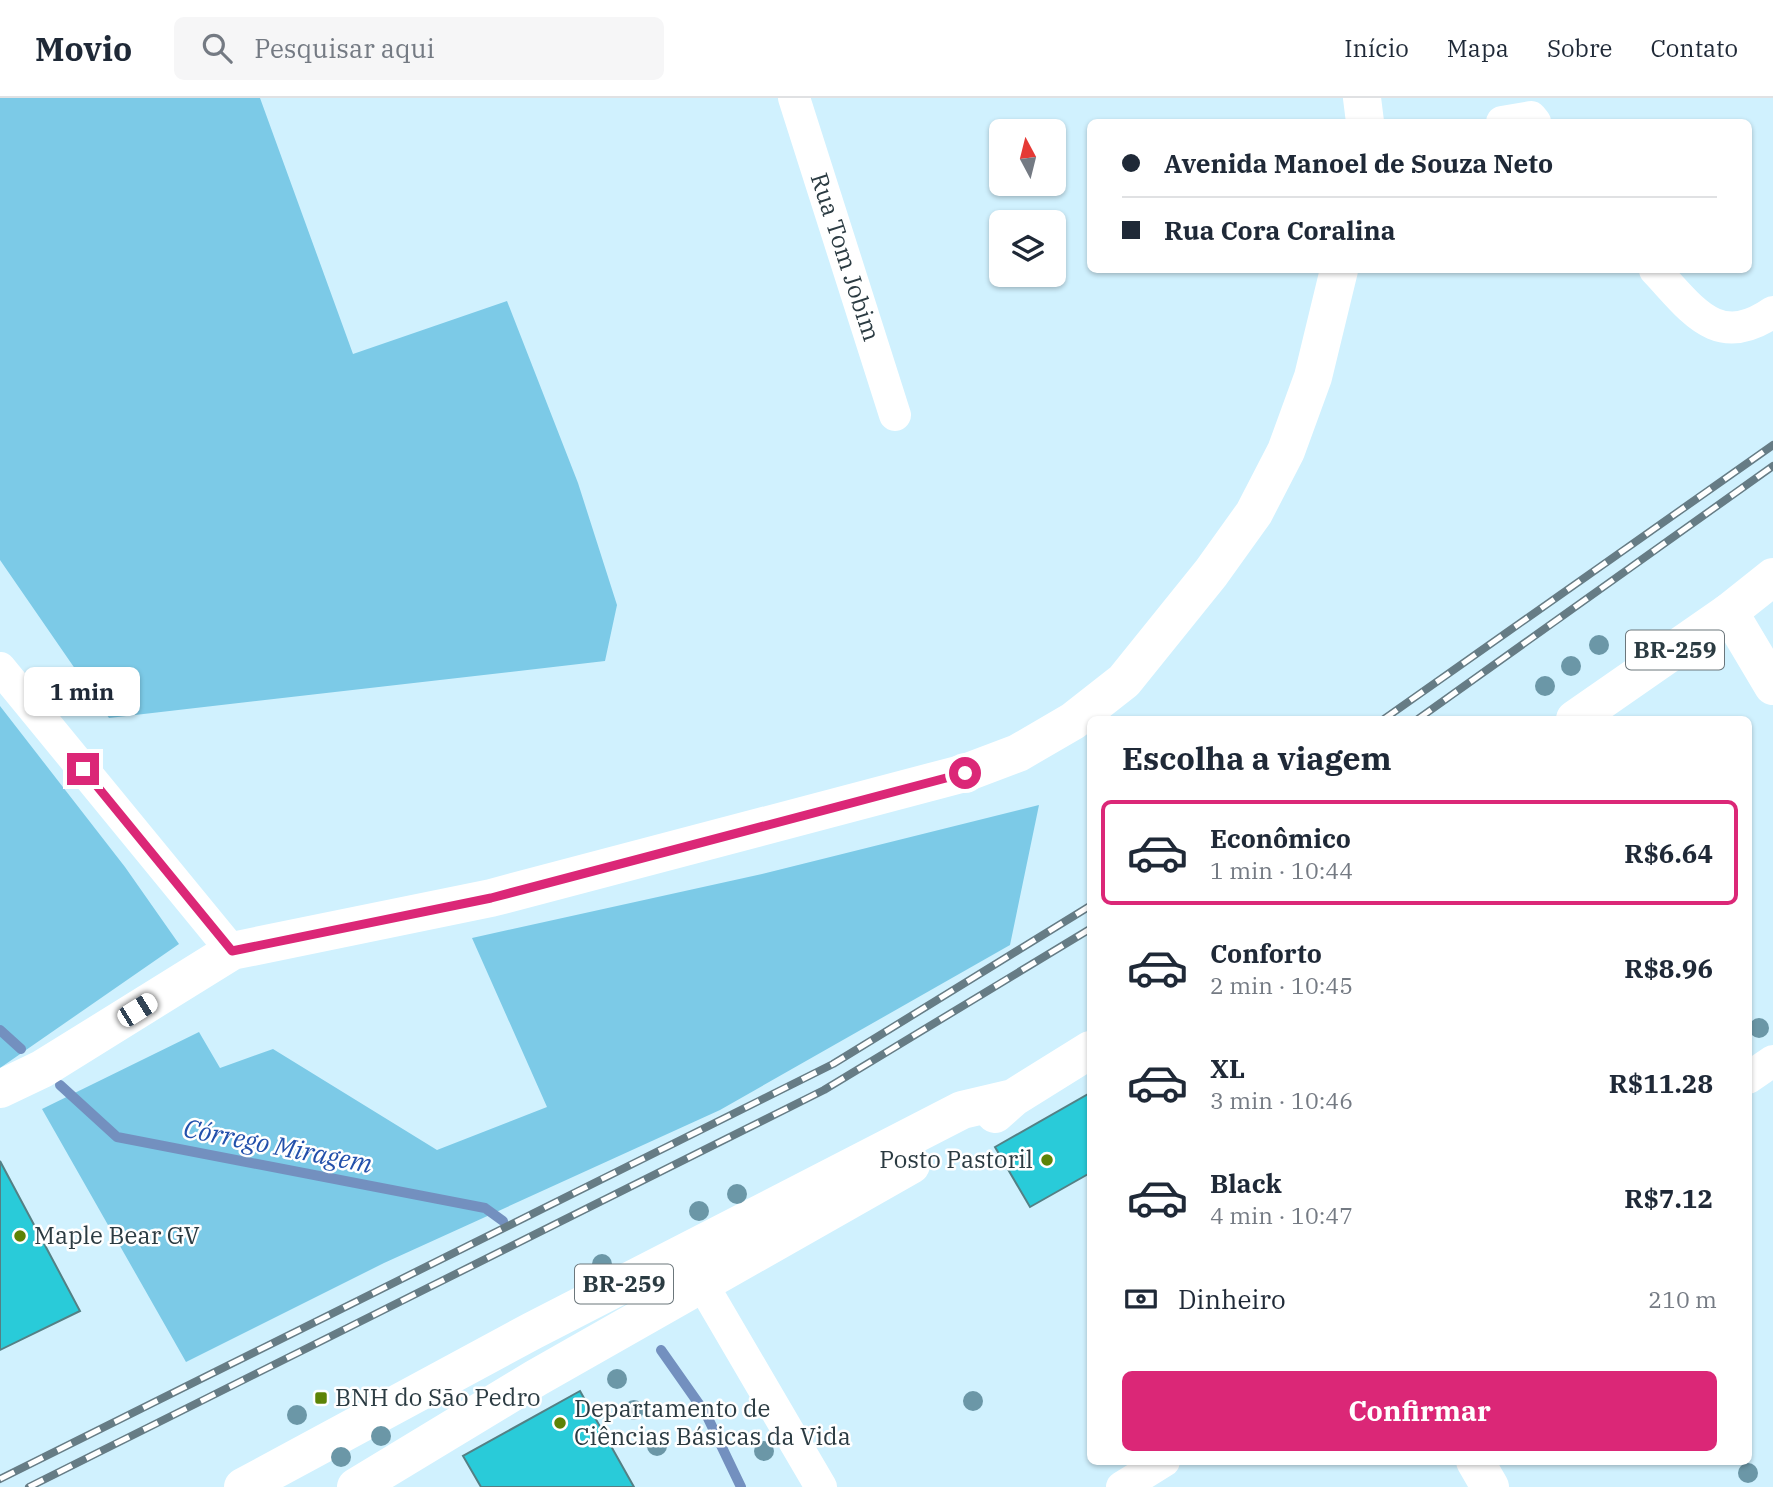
<!DOCTYPE html>
<html lang="pt">
<meta charset="utf-8">
<style>
body{margin:0;font-family:"IBM Plex Serif",serif;background:#f6f6f7;color:#1f2937;height:100vh;display:flex;flex-direction:column;font-size:26px;white-space:nowrap}
*{box-sizing:border-box;margin:0}
p{font-size:23px;color:#747a83}
.icon{flex:none;width:38px;height:38px;fill:none;stroke:currentColor;stroke-width:2;stroke-linecap:round;stroke-linejoin:round}
.map{position:relative;flex:1;overflow:hidden}
.details{position:absolute;left:1087px;top:618px;width:665px;height:749px;display:flex;flex-direction:column;background:#fff;border-radius:10px;box-shadow:0 2px 5px #0004}
.details>*{flex:none}
.banner{position:absolute;left:1087px;top:21px;width:665px;height:154px;border-radius:10px;box-shadow:0 2px 5px #0004;display:grid;align-content:center;height:154px;padding:0 35px;background:#fff}
.needle{width:46px;rotate:353deg}
.fabs{position:absolute;left:989px;top:21px;display:grid;gap:14px}
.fabs a{display:grid;place-items:center;width:77px;height:77px;border-radius:10px;background:#fff;box-shadow:0 2px 5px #0004;font-size:35px}
.end{position:absolute;width:32px;height:32px;margin:-16px;border:9px solid #db2777;background:#fff;box-shadow:0 0 0 4px #fff}
.from{border-radius:50%}
.bubble{position:absolute;height:49px;border-radius:10px;background:#fff;box-shadow:0 2px 5px #0004;font-size:23px;font-weight:700;line-height:49px;text-align:center}
.car{position:absolute;width:21px;height:42px;margin:-21px -10px;border-radius:9px;box-shadow:0 0 5px 2px #0007;background:linear-gradient(#fff 24%,#345 0 40%,#fff 0 76%,#345 0 86%,#fff 0)}
.banner b{display:flex;align-items:center;gap:24px;height:66px;font-size:26px}
.banner b+b{border-top:2px solid #e0e1e3}
.banner i{width:18px;height:18px;background:#1f2937}
ul{padding:0;list-style:none}
li{display:flex;align-items:center;gap:21px;height:105px;margin:0 14px 10px;padding:0 21px;border:4px solid transparent;border-radius:10px}
li div{flex:1}
li b{display:block;font-size:26px}
li em{font-style:normal;font-weight:700}
li.current{border-color:#db2777}
li>.icon{width:63px;height:63px;stroke-width:1.5}
h2{padding:0 35px;font-size:32px;line-height:84px}
.pay{display:flex;align-items:center;gap:18px;height:77px;padding:0 35px;font-size:26px}
.pay p{margin-inline-start:auto}
.button{display:flex;gap:14px;margin-top:auto;padding:14px 35px}
.button a{flex:1;height:80px;border-radius:10px;background:#db2777;color:#fff;font-size:28px;font-weight:700;line-height:80px;text-align:center}
header{display:flex;align-items:center;gap:42px;box-sizing:border-box;height:98px;padding:0 35px;background:#fff;border-bottom:2px solid #e0e1e3}
header strong{font-size:33px}
nav{display:flex;gap:38px;margin-inline-start:auto;font-size:24px}
.search{width:490px;height:63px;background:#f6f6f7;display:flex;align-items:center;gap:18px;box-sizing:border-box;padding:0 24px;border-radius:10px;color:#747a83;font-size:26px}
.map>svg:first-child{display:block}
</style>
<header>
<strong>Movio</strong>
<div class="search"><svg class="icon" aria-label="search" viewBox="0 0 24 24"><circle cx="10" cy="10" r="6"/><path d="M15 15l6 6"/></svg>Pesquisar aqui</div>
<nav><a>Início</a><a>Mapa</a><a>Sobre</a><a>Contato</a></nav>
</header>
<div class="map">
<svg width="1773" height="1389" viewBox="0 0 1773 1389">
<rect width="100%" height="100%" fill="#d0f1fe"/>
<path fill="#7ccae7" d="M0,0H260L353,256L507,203L578,385L617,507L605,563L109,620L0,462Z
M0,608L125,769L179,846L0,970Z
M1039,707L1010,847L720,1012L384,1165L186,1264L42,1011L199,934L220,970L273,951L437,1052L547,1009L472,840L762,776Z"/>
<g fill="none" stroke-linecap="round" stroke-linejoin="round">
<path stroke="#7390bf" stroke-width="10" d="M0,932L21,951
M60,987L117,1039L485,1110L503,1123
M661,1252L706,1316L741,1389"/>
</g>
<path fill="#29cbd9" stroke="#548085" stroke-width="2" d="M1090,995V1075L1030,1109L995,1049Z
M0,1063L80,1213L0,1252Z
M580,1293L634,1389H481L463,1358Z"/>
<g fill="none" stroke-linecap="round" stroke-linejoin="round">
<path stroke="#fff" stroke-width="32" d="M794,0L895,317
M1502,24L1531,19L1535,24
M1655,172C1692,211 1717,253 1773,214
M0,570L232,853
M1748,980L1773,963
M701,1184L821,1389
M1122,1389L1164,1363"/>
<path stroke="#fff" stroke-width="38" d="M1362,0L1365,24
M1729,514L1773,588
M0,991L42,971L232,853L491,800L965,675L1018,655L1073,623L1124,583L1211,475L1254,415L1286,353L1313,279L1339,172
M1475,1363L1490,1389"/>
<path stroke="#fff" stroke-width="38" d="M1575,621L1729,514L1773,479
M995,1016L1013,1000L1090,952
M243,1389L532,1233L962,1012L1013,1000
M356,1389L536,1280L911,1067"/>
<g stroke="#667c85" stroke-width="8">
<path id="rail" d="M1384,621L1773,347
M1418,621L1773,368
M0,1381L833,966L1090,808
M29,1389L824,992L1090,831"/>
</g>
<use href="#rail" stroke="#fff" stroke-width="5" stroke-dasharray="16" stroke-linecap="butt"/>
</g>
<g fill="#6b97a7">
<circle cx="1599" cy="547" r="10"/>
<circle cx="1571" cy="568" r="10"/>
<circle cx="1545" cy="588" r="10"/>
<circle cx="1759" cy="930" r="10"/>
<circle cx="737" cy="1096" r="10"/>
<circle cx="699" cy="1113" r="10"/>
<circle cx="602" cy="1166" r="10"/>
<circle cx="617" cy="1281" r="10"/>
<circle cx="973" cy="1303" r="10"/>
<circle cx="634" cy="1312" r="10"/>
<circle cx="297" cy="1317" r="10"/>
<circle cx="381" cy="1338" r="10"/>
<circle cx="657" cy="1348" r="10"/>
<circle cx="764" cy="1353" r="10"/>
<circle cx="341" cy="1359" r="10"/>
<circle cx="1748" cy="1375" r="10"/>
</g>
<g fill="none" stroke-linecap="round" stroke-linejoin="round">
<path stroke="#db2777" stroke-width="9" d="M83,671L232,853L491,800L965,675"/>
</g>
<g fill="#5c8306" stroke="#fff" stroke-width="2.5">
<circle cx="1047" cy="1062" r="7"/>
<circle cx="20" cy="1138" r="7"/>
<rect x="314" y="1293" width="14" height="14" rx="3.5"/>
<circle cx="560" cy="1325" r="7"/>
</g>
<g text-anchor="middle" stroke-width="5" stroke-linejoin="round" paint-order="stroke">
<g fill="#fff" stroke="#6b767b" stroke-width="2">
<rect x="1626" y="532.5" width="98" height="39" rx="5"/>
<rect x="575" y="1166.5" width="98" height="39" rx="5"/>
</g>
<g font-size="23" font-weight="bold" fill="#2b3b42">
<text x="1675" y="560">BR-259</text>
<text x="624" y="1194">BR-259</text>
</g>
<g font-size="24" fill="#2b3b42" stroke="#fff">
<text transform="translate(845 159) rotate(72)" y="8">Rua Tom Jobim</text>
</g>
<g font-size="24" fill="#2b3b42" stroke="#fff" text-anchor="start">
<text x="1033" y="1070" text-anchor="end">Posto Pastoril</text>
<text x="34" y="1146">Maple Bear GV</text>
<text x="335" y="1308">BNH do São Pedro</text>
<text x="574" y="1319">Departamento de<tspan x="574" dy="28">Ciências Básicas da Vida</tspan></text>
</g>
<g font-size="26" font-style="italic" fill="#2250ab" stroke="#fff">
<text transform="translate(278 1048) rotate(11)" y="9">Córrego Miragem</text>
</g>
</g>
</svg>
<div class="fabs">
<a><svg class="needle" viewBox="-14 -14 28 28"><path d="M0-13l5 13h-10z" fill="#e53935"/><path d="M0 13l5-13h-10z" fill="#747a83"/></svg></a>
<a><svg class="icon" aria-label="layers" viewBox="0 0 24 24"><path d="M12 4l9 5-9 5-9-5zM3 14l9 5 9-5"/></svg></a>
</div>
<i class="end from" style="left:965px;top:675px"></i>
<i class="end" style="left:83px;top:671px"></i>
<div class="bubble" style="left:24px;top:569px;width:116px">1 min</div>
<i class="car" style="left:137px;top:912px;rotate:58deg"></i>
<div class="banner">
<b><i class="from"></i>Avenida Manoel de Souza Neto</b>
<b><i></i>Rua Cora Coralina</b>
</div>
<section class="details">
<h2>Escolha a viagem</h2>
<ul>
<li class="current"><svg class="icon" aria-label="car" viewBox="0 0 24 24"><path d="M5 17H2v-5l4-1 3-4h7l3 4 3 1v5h-3M9 17h6M6 11h13"/><circle cx="7" cy="17" r="2"/><circle cx="17" cy="17" r="2"/></svg><div><b>Econômico</b><p>1 min · 10:44</p></div><em>R$6.64</em></li>
<li><svg class="icon" aria-label="car" viewBox="0 0 24 24"><path d="M5 17H2v-5l4-1 3-4h7l3 4 3 1v5h-3M9 17h6M6 11h13"/><circle cx="7" cy="17" r="2"/><circle cx="17" cy="17" r="2"/></svg><div><b>Conforto</b><p>2 min · 10:45</p></div><em>R$8.96</em></li>
<li><svg class="icon" aria-label="car" viewBox="0 0 24 24"><path d="M5 17H2v-5l4-1 3-4h7l3 4 3 1v5h-3M9 17h6M6 11h13"/><circle cx="7" cy="17" r="2"/><circle cx="17" cy="17" r="2"/></svg><div><b>XL</b><p>3 min · 10:46</p></div><em>R$11.28</em></li>
<li><svg class="icon" aria-label="car" viewBox="0 0 24 24"><path d="M5 17H2v-5l4-1 3-4h7l3 4 3 1v5h-3M9 17h6M6 11h13"/><circle cx="7" cy="17" r="2"/><circle cx="17" cy="17" r="2"/></svg><div><b>Black</b><p>4 min · 10:47</p></div><em>R$7.12</em></li>
</ul>
<div class="pay"><svg class="icon" aria-label="cash" viewBox="0 0 24 24"><path d="M3 7h18v10H3z"/><circle cx="12" cy="12" r="2"/></svg>Dinheiro<p>210 m</p></div>
<div class="button"><a>Confirmar</a></div>
</section>
</div>
